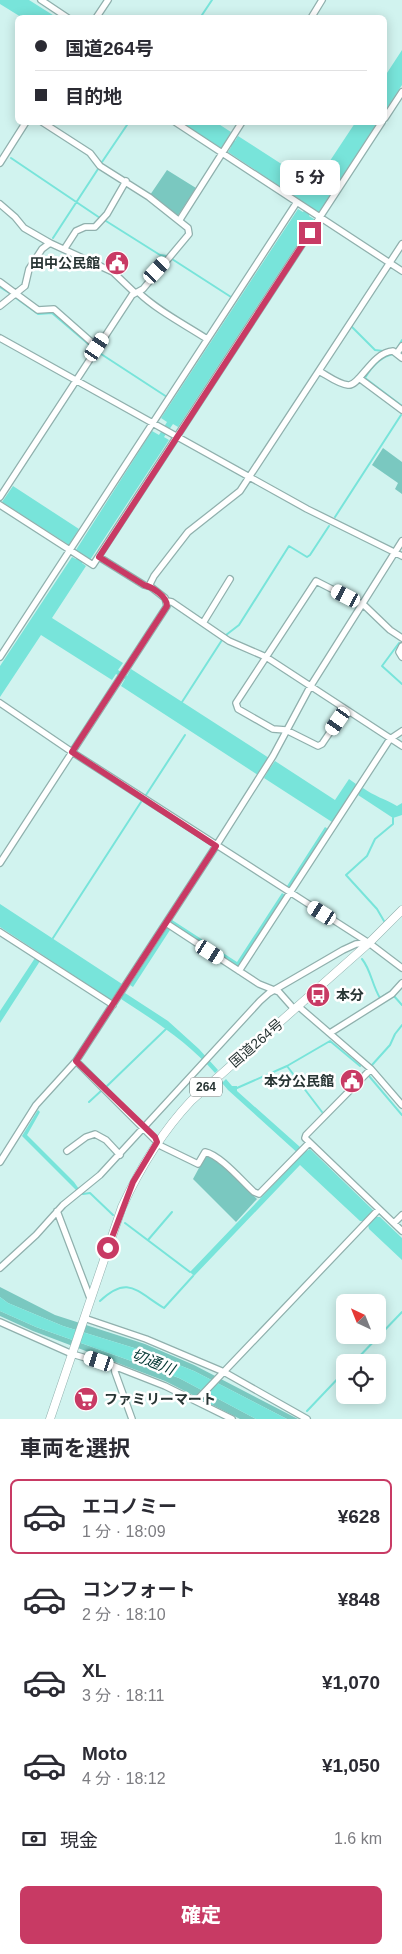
<!DOCTYPE html>
<html lang="ja">
<meta charset="utf-8">
<style>
body{margin:0;font-family:Helvetica,"Noto Sans JP",sans-serif;background:#f2f2f3;color:#2b2b33;height:100vh;display:flex;flex-direction:column;font-size:19px;white-space:nowrap}
*{box-sizing:border-box;margin:0}
p{font-size:16px;color:#7c7c81}
.icon{flex:none;width:28px;height:28px;fill:none;stroke:currentColor;stroke-width:2;stroke-linecap:round;stroke-linejoin:round}
.map{position:relative;height:1419px;overflow:hidden}
.panel{display:flex;flex-direction:column;background:#fff;flex:1}
.panel>*{flex:none}
.guide{position:absolute;left:15px;top:15px;width:372px;height:110px;border-radius:8px;box-shadow:0 2px 12px #0003;display:grid;align-content:center;height:110px;padding:0 20px;background:#fff}
.needle{width:32px;rotate:317deg}
.tools{position:absolute;left:336px;top:1294px;display:grid;gap:10px}
.tools a{display:grid;place-items:center;width:50px;height:50px;border-radius:8px;background:#fff;box-shadow:0 2px 12px #0003;font-size:25px}
.end{position:absolute;width:22px;height:22px;margin:-11px;border:6px solid #c83a64;background:#fff;box-shadow:0 0 0 2px #fff}
.from{border-radius:50%}
.bubble{position:absolute;height:35px;border-radius:8px;background:#fff;box-shadow:0 2px 12px #0003;font-size:16px;font-weight:800;line-height:35px;text-align:center}
.car{position:absolute;width:15px;height:30px;margin:-15px -8px;border-radius:6px;box-shadow:0 0 4px 1px #0007;background:linear-gradient(#fff 24%,#345 0 40%,#fff 0 76%,#345 0 86%,#fff 0)}
.guide b{display:flex;align-items:center;gap:18px;height:48px;font-size:19px}
.guide b+b{border-top:1px solid #e1e1e2}
.guide i{width:12px;height:12px;background:#2b2b33}
ul{padding:0;list-style:none}
li{display:flex;align-items:center;gap:15px;height:75px;margin:0 10px 8px;padding:0 10px;border:2px solid transparent;border-radius:8px}
li div{flex:1}
li b{display:block;font-size:19px}
li em{font-style:normal;font-weight:800}
li.current{border-color:#c83a64}
li>.icon{width:45px;height:45px;stroke-width:1.5}
h2{padding:0 20px;font-size:22px;line-height:60px}
.pay{display:flex;align-items:center;gap:12px;height:55px;padding:0 20px;font-size:19px}
.pay p{margin-inline-start:auto}
.cta{display:flex;gap:10px;margin-top:auto;padding:10px 20px}
.cta a{flex:1;height:58px;border-radius:8px;background:#c83a64;color:#fff;font-size:20px;font-weight:800;line-height:58px;text-align:center}
.map>svg:first-child{display:block}
</style>
<div class="map">
<svg width="402" height="1419" viewBox="0 0 402 1419">
<rect width="100%" height="100%" fill="#d1f3ef"/>
<path fill="#7ac8c0" d="M167,170L196,188L177,217L150,195Z
M383,448L402,462V494L395,489L398,483L372,465Z
M206,1155L218,1161L257,1199L236,1222L193,1179Z
M0,1287L55,1315L145,1344L194,1365L298,1419H287L194,1371L144,1351L63,1326L8,1303L0,1297Z
M0,1311L36,1327L179,1378L256,1419H240L165,1381L33,1331L0,1316Z"/>
<path fill="#78e4da" d="M0,0H29L56,17H21L0,4Z
M402,50V85L385,111V76Z
M182,123H217L231,132L228,137L235,141L238,136L314,185L355,123H377L319,212L313,209L309,216L314,219L178,427L173,424L164,437L169,440L90,560L86,557L82,563L86,566L52,618L123,663L118,670L127,676L131,669L269,758L265,764L270,768L275,761L335,800L349,779L356,784L355,786L361,790L363,788C374,796 385,799 397,806L402,803V815L393,818L358,795L359,794L353,790L332,822L264,778L268,771L263,768L258,775L121,686L125,679L116,674L112,680L41,635L0,697V666L72,557L76,559L80,553L76,550L152,431L159,435L167,422L161,418L298,209L303,212L308,205L228,152L231,147L225,143L221,148Z
M13,486L79,529L69,545L2,502Z
M325,827L328,829L290,888L287,886Z
M282,893L285,895L238,967L170,923L172,920L237,962Z
M0,904L122,984L118,990L124,994L125,993L168,1021L199,1049L218,1070L215,1073C188,1042 155,1021 121,999L122,997L116,993L111,1000L0,927Z
M167,928L170,930L133,987L130,985Z
M35,958L40,961L0,1023V1011Z
M226,1079L232,1086H237V1091L300,1147L299,1149L303,1153L310,1149L372,1209L377,1217H380L402,1238V1260L369,1229L368,1225L364,1221H360L300,1165L194,1276L190,1272L301,1156L228,1090L222,1083Z
M38,1110L40,1112L27,1135L74,1182L79,1189L77,1191L22,1136Z
M0,1297L8,1303L63,1326L144,1351L194,1371L287,1419H256L179,1378L36,1327L0,1311Z"/>
<g fill="none" stroke-linecap="round" stroke-linejoin="round">
<path stroke="#78e4da" stroke-width="2" d="M200,18L212,0
M11,158L100,218
M102,162L129,122
M106,221L160,255L167,256
M53,238L98,169
M172,259L231,297
M0,287L11,294
M16,298L38,314L52,313L93,348
M352,327L375,350L383,351
M397,349L402,340
M98,352L167,397
M393,354C380,357 372,366 365,378L402,406
M335,517L401,415
M226,635L239,625L289,546L307,557L310,555L329,526
M399,643L382,666L402,684
M182,702L222,640
M374,759L386,740
M146,795L185,735
M384,921L377,909L346,875L367,856L375,839L393,824V818
M53,938L141,802
M362,959C371,970 372,985 380,998L388,993
M394,996L402,1005
M372,1065L390,1045L395,1034L402,1025
M287,1066L322,1112
M369,1076L402,1115
M107,1086L166,1029
M237,1088L287,1066L330,1041L360,1066
M89,1102L102,1090
M83,1194L90,1193L113,1215
M125,1223L190,1272
M148,1240L172,1212
M100,1301C128,1275 136,1291 164,1308L193,1276
M354,1362L402,1312
M212,1404L217,1398
M307,1411L345,1371"/>
<g stroke="#90b0ad" stroke-width="8">
<path id="minor" d="M41,0L68,18
M96,18L108,0
M311,18L322,0
M385,118L402,92
M175,122L402,271
M0,163L26,122
M0,204L15,217L24,228L50,243L113,272L135,293
M179,221L242,122
M65,248L76,231L85,227H95L107,214L126,181
M0,282L38,310L54,309L97,347
M138,292C158,311 184,324 207,339
M0,306L25,286L29,269L42,249L50,243
M0,338L307,509L402,556
M397,353L402,346
M319,371C328,376 338,384 348,385C359,387 372,352 393,351L402,358
M359,378L402,410
M0,497L132,295L143,289L189,234L188,228L149,197L100,166L90,153L42,122
M0,505L93,565L382,122
M99,557L144,585L151,587
M167,601L172,602L229,641L266,657L402,746
M203,623L230,579
M402,646L399,652L402,657
M0,657L297,202
M0,703L72,752L369,943L402,968
M345,710L322,744L318,746L286,730L273,729L238,709L236,703L316,581L365,606L390,630L402,638
M0,863L167,606L165,598L151,587L150,584L154,576L188,532L240,491L402,244
M166,923L259,984L279,992L294,1009
M0,932L113,1005
M239,971L390,739L402,731
M298,1006L371,1069L402,1105
M330,1033L392,994L402,983
M76,1061L161,1146L198,1164L205,1152C220,1155 242,1181 254,1192L259,1194L309,1143
M371,1069L306,1135L305,1138L402,1231
M67,1151L86,1137L95,1134L106,1140L120,1155
M0,1162L36,1105L76,1061L216,846L273,756L310,687L402,541
M57,1211L90,1298
M394,1223L402,1215
M0,1268L36,1235L63,1205L100,1175L260,1001L269,993L343,950L356,944L369,943
M84,1318L146,1339L224,1372L307,1419
M0,1322L72,1354L114,1366L165,1386L232,1419
M114,1366L115,1372L132,1419
M196,1401L379,1209"/>
</g>
<g stroke="#90b0ad" stroke-width="9">
<path id="highway" d="M50,1419L122,1207C140,1168 161,1133 191,1101L369,943L402,910"/>
</g>
<use href="#minor" stroke="#fff" stroke-width="5.5"/>
<use href="#highway" stroke="#fff" stroke-width="8"/>
</g>
<g fill="none" stroke-linecap="round" stroke-linejoin="round">
<path stroke="#c83a64" stroke-width="6" d="M108,1248L133,1182L157,1142L155,1137L76,1061L216,846L72,752L167,606C167,596 152,587 144,585L99,557L310,233"/>
</g>
<defs>
<g id="civic-disc" transform="scale(1.25)"><circle r="9.5" fill="#c83a64" stroke="#fff"/><path d="M-.6-6.5H3V-4.5H.6V-3L4-1V1h2V6H-6V1h2V-1L-.6-3ZM-1.2 2.5V6h2.4V2.5Z" fill="#fff"/></g>
<g id="bus-disc" transform="scale(1.25)"><circle r="9.5" fill="#c83a64" stroke="#fff"/><path d="M-5-6H5V4H4V6H2V4H-2V6H-4V4H-5ZM-3.5-4V0h7V-4ZM-3.5 1.2v1.5H-2V1.2ZM2 1.2v1.5H3.5V1.2Z" fill="#fff"/></g>
<g id="supermarket-disc" transform="scale(1.25)"><circle r="9.5" fill="#c83a64" stroke="#fff"/><path d="M-6-5.5h2.5l.6 2H6L4.5 2H-2.5L-4.4-4H-6ZM-1.5 3.2a1.3 1.3 0 1 0 .1 0ZM3 3.2a1.3 1.3 0 1 0 .1 0Z" fill="#fff"/></g>
</defs>
<g fill-rule="evenodd">
<use href="#civic-disc" x="117" y="263"/>
<use href="#bus-disc" x="318" y="995"/>
<use href="#civic-disc" x="352" y="1081"/>
<use href="#supermarket-disc" x="86" y="1399"/>
</g>
<g text-anchor="middle" stroke-width="5" stroke-linejoin="round" paint-order="stroke">
<rect fill="#fff" stroke="#687271" stroke-width="1" x="190" y="1077.5" width="32" height="19" rx="4"/>
<g font-size="12" font-weight="bold" fill="#283534">
<text x="206" y="1091">264</text>
</g>
<g font-size="14" font-weight="bold" fill="#283534" stroke="#fff" text-anchor="end">
<text x="100" y="268">田中公民館</text>
<text x="336" y="1000" text-anchor="start">本分</text>
<text x="334" y="1086">本分公民館</text>
<text x="104" y="1404" text-anchor="start">ファミリーマート</text>
</g>
<g font-size="14" fill="#283534" stroke="#fff">
<text transform="translate(256 1043) rotate(-41)" y="5">国道264号</text>
</g>
<g font-size="15" font-style="italic" fill="#003531" stroke="#fff">
<text transform="translate(153 1362) rotate(22)" y="5">切通川</text>
</g>
</g>
</svg>
<div class="tools">
<a><svg class="needle" viewBox="-14 -14 28 28"><path d="M0-13l5 13h-10z" fill="#e53935"/><path d="M0 13l5-13h-10z" fill="#7c7c81"/></svg></a>
<a><svg class="icon" aria-label="locate" viewBox="0 0 24 24"><circle cx="12" cy="12" r="6"/><path d="M12 2v4M12 18v4M2 12h4M18 12h4"/></svg></a>
</div>
<i class="end from" style="left:108px;top:1248px"></i>
<i class="end" style="left:310px;top:233px"></i>
<div class="bubble" style="left:280px;top:160px;width:60px">5 分</div>
<i class="car" style="left:157px;top:270px;rotate:43deg"></i>
<i class="car" style="left:97px;top:347px;rotate:34deg"></i>
<i class="car" style="left:346px;top:596px;rotate:297deg"></i>
<i class="car" style="left:338px;top:721px;rotate:215deg"></i>
<i class="car" style="left:322px;top:913px;rotate:302deg"></i>
<i class="car" style="left:210px;top:952px;rotate:123deg"></i>
<i class="car" style="left:99px;top:1361px;rotate:288deg"></i>
<div class="guide">
<b><i class="from"></i>国道264号</b>
<b><i></i>目的地</b>
</div>
</div>
<section class="panel">
<h2>車両を選択</h2>
<ul>
<li class="current"><svg class="icon" aria-label="car" viewBox="0 0 24 24"><path d="M5 17H2v-5l4-1 3-4h7l3 4 3 1v5h-3M9 17h6M6 11h13"/><circle cx="7" cy="17" r="2"/><circle cx="17" cy="17" r="2"/></svg><div><b>エコノミー</b><p>1 分 · 18:09</p></div><em>¥628</em></li>
<li><svg class="icon" aria-label="car" viewBox="0 0 24 24"><path d="M5 17H2v-5l4-1 3-4h7l3 4 3 1v5h-3M9 17h6M6 11h13"/><circle cx="7" cy="17" r="2"/><circle cx="17" cy="17" r="2"/></svg><div><b>コンフォート</b><p>2 分 · 18:10</p></div><em>¥848</em></li>
<li><svg class="icon" aria-label="car" viewBox="0 0 24 24"><path d="M5 17H2v-5l4-1 3-4h7l3 4 3 1v5h-3M9 17h6M6 11h13"/><circle cx="7" cy="17" r="2"/><circle cx="17" cy="17" r="2"/></svg><div><b>XL</b><p>3 分 · 18:11</p></div><em>¥1,070</em></li>
<li><svg class="icon" aria-label="car" viewBox="0 0 24 24"><path d="M5 17H2v-5l4-1 3-4h7l3 4 3 1v5h-3M9 17h6M6 11h13"/><circle cx="7" cy="17" r="2"/><circle cx="17" cy="17" r="2"/></svg><div><b>Moto</b><p>4 分 · 18:12</p></div><em>¥1,050</em></li>
</ul>
<div class="pay"><svg class="icon" aria-label="cash" viewBox="0 0 24 24"><path d="M3 7h18v10H3z"/><circle cx="12" cy="12" r="2"/></svg>現金<p>1.6 km</p></div>
<div class="cta"><a>確定</a></div>
</section>
